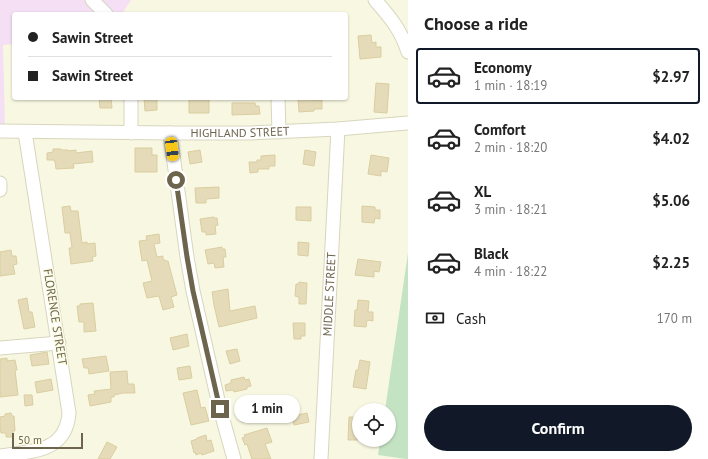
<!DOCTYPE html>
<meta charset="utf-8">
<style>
body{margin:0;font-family:"PT Sans",sans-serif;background:#f6f6f6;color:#222;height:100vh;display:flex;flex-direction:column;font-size:15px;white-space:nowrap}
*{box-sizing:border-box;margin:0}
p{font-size:13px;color:#767676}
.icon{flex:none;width:22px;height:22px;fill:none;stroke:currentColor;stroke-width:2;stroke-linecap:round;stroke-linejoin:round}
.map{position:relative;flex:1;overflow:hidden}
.sheet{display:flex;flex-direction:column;background:#fff;width:300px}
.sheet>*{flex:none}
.hud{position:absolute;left:12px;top:12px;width:336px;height:88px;border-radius:4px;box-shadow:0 1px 3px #0004;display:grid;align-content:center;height:88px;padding:0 16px;background:#fff}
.fabs{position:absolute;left:352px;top:403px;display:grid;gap:8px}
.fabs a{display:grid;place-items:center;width:44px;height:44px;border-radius:50%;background:#fff;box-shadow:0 1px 3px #0004;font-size:20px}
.scale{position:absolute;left:12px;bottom:10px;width:71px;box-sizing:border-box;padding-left:4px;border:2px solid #6c644c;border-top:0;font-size:11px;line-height:14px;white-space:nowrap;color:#6c644c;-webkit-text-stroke:3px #fcfce7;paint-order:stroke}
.end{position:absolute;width:18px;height:18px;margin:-9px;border:5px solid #6c644c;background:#fff;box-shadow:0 0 0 2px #fff}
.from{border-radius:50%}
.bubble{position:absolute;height:28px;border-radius:14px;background:#fff;box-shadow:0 1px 3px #0004;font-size:13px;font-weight:800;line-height:28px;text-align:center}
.car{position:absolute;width:12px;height:24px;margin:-12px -6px;border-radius:5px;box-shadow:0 0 3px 1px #0007;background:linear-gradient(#f5c518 24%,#345 0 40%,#f5c518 0 76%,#345 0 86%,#f5c518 0)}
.hud b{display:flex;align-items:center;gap:14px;height:38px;font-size:15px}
.hud b+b{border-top:1px solid #e0e0e0}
.hud i{width:10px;height:10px;background:#222}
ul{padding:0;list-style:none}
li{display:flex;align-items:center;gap:12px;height:56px;margin:0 8px 6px;padding:0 8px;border:2px solid transparent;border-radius:4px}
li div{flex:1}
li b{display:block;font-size:15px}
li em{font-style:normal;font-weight:800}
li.on{border-color:#111827}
li>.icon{width:36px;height:36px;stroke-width:1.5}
h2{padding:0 16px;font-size:18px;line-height:48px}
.pay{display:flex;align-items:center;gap:10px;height:44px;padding:0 16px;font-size:15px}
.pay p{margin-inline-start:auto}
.cta{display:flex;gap:8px;margin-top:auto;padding:8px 16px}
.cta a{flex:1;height:46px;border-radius:24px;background:#111827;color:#fff;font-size:16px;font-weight:800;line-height:46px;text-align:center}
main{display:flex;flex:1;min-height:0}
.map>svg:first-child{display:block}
</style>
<main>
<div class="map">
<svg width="408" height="459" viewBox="0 0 408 459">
<rect width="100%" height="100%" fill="#f8f8e2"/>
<path fill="#f4dff4" d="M0,0H131L122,14H14V44L3,45L5,127L0,126Z"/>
<path fill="#c3e3c3" d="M408,253V459H406L378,455L380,440H389V410H385Z"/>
<path fill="#e5dbb8" stroke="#dacda0" d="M371,35L372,43L376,42V47H381V57L360,59L358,36Z
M376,83L389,84L387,113L374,112Z
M99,98H111L112,108H100Z
M144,98H157V110L145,111Z
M189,98H205V99H209V113H189Z
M313,98V100H322V109H314V111L299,112L298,99Z
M232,103H255L256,106H259L260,114L232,115Z
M135,148H152V155H157V172H135Z
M53,149H61L62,150H68V151L76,150V153L92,151L93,162L73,164L74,168L56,169L55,161H54V160H47V153L53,152Z
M200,150L202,162L190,164L188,152Z
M305,150L316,152L314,166L303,164Z
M275,155V166H269V169H258V172L250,173L249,162H257V160H261V156Z
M371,155L389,158L387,172L381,171V176L368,174Z
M219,187V198L206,199V203H196L195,188Z
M70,206L71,211H78L82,243L87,242V244L95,243L96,256L92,257L93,261L71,264L69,248H72L70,233H65L62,207Z
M362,206L375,207V210H380V219L375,218L374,223L362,222Z
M296,207H311V221L296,220Z
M214,217V218H217L218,225L215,226L216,234L206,235V232H202L200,219Z
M159,234L160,243L154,244L157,257L163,256V260H165L166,261H168L177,295L171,297L174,307L163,310L159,296L147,298L143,283L152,281L147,260L142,261L139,241L147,240L146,236Z
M298,242L309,243L308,256L298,255Z
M222,247V249H225L226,257H223L224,267L215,268L214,263L208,264L205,250Z
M11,250L12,256H16L17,264L13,265L15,274L0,276V252Z
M358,259L381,262L379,272L374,271V277L355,275Z
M299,282L307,283L306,304H299V297L295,296L296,284H299Z
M228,289L230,311L255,306L257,318L219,327L214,305L212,292Z
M27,298L29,312H32L35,327L24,329L18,300Z
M358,300L369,301L368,312H373V321L367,320L366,327L354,326L355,310H357Z
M93,303L96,331L84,332V322H79L77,306H80V304Z
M293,323H305V336H301V339H294Z
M187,334L189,346L173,350L170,338Z
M237,349L240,361L230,364L226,351Z
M47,352L49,364L32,366L30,355Z
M106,356L109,371L89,374L88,368H84L82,359Z
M7,358V361L15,360L17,370H15L18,395L0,397V359Z
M360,360L370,362L366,389L353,387L356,370H358Z
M190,366L192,378L179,380L177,368Z
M127,371L128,384H134L135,393H123L114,395V397H111V402L90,406L88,395L95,394L94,391L111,389L110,372Z
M244,377L245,380L249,379L251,386L247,387V389L234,392L233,390L226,391L225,385L231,383V380Z
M51,379L53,390L37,393L35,382Z
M197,390L201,408L205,407L209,421L191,425L183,393Z
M24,395H32L33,405L25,406Z
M257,401L258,409L276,402L263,419L242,422L240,413H238L237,405Z
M11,413L12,416H14L15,431H13V437H6V433H1L0,429V417L5,416V414Z
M307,413L309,422L294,425L292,416Z
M349,417H359V440H348Z
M267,428L272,442L265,444L271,459H252L247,444L245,445L242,438L245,437L244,435Z
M206,435L207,441L211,440L214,451L202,455L201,453L196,455L195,452L194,453L191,441L197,439V438Z
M107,442L117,447L110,459H98Z"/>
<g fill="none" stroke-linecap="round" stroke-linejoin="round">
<g stroke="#d8d5bd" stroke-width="15">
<g id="minor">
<path d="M92,0L106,14"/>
<path d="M375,0C390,17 401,30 408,52"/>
<path d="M278,98L279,132"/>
<path id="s1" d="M0,131L170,133H251L338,129L408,123"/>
<path d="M131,133V98"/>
<path d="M170,133L187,257L193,291L220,409L234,459"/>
<path d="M0,183V190"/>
<path d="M0,348L59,343"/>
<path d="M0,456C31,451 66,453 69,413L25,132"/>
<path id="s2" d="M321,459L338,129"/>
</g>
</g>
<use href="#minor" stroke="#fff" stroke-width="13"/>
</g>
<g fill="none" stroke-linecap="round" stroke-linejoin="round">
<path stroke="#6c644c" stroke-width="5" d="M176,180L187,257L193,291L220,409"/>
</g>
<g text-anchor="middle" stroke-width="3" stroke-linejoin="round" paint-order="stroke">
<g font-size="12" fill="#6c644c" stroke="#fcfce7">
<text dy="4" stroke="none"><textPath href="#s1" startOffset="240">HIGHLAND STREET</textPath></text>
<text dy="4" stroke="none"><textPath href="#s2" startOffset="165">MIDDLE STREET</textPath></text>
<text transform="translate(55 317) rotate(81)" y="4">FLORENCE STREET</text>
</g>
</g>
</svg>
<div class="fabs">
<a><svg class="icon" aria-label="locate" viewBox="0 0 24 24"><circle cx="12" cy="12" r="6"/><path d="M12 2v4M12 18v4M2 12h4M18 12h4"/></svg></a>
</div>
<div class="scale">50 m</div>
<i class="end from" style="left:176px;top:180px"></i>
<i class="end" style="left:220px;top:409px"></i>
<div class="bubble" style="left:234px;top:395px;width:66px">1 min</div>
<i class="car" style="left:172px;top:149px;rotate:173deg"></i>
<div class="hud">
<b><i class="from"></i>Sawin Street</b>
<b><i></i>Sawin Street</b>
</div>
</div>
<section class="sheet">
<h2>Choose a ride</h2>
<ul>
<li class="on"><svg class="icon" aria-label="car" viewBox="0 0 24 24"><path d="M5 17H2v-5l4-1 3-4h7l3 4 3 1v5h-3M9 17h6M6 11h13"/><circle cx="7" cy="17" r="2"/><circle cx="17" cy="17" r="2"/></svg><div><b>Economy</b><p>1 min · 18:19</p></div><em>$2.97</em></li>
<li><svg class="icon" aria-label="car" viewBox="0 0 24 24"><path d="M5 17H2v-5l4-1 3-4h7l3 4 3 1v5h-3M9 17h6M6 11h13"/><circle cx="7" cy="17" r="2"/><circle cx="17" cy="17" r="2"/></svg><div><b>Comfort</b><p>2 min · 18:20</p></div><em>$4.02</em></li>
<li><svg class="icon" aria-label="car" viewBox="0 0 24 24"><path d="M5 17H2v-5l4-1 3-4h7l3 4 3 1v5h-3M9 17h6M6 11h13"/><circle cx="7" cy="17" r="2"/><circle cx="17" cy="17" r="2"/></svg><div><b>XL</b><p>3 min · 18:21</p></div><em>$5.06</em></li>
<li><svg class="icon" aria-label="car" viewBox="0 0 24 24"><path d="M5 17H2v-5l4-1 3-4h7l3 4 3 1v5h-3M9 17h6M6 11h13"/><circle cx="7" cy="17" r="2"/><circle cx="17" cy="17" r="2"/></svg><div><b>Black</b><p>4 min · 18:22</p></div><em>$2.25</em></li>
</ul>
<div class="pay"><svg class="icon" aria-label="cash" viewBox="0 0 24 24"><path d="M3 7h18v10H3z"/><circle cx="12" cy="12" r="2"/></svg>Cash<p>170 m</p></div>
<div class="cta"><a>Confirm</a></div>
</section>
</main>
